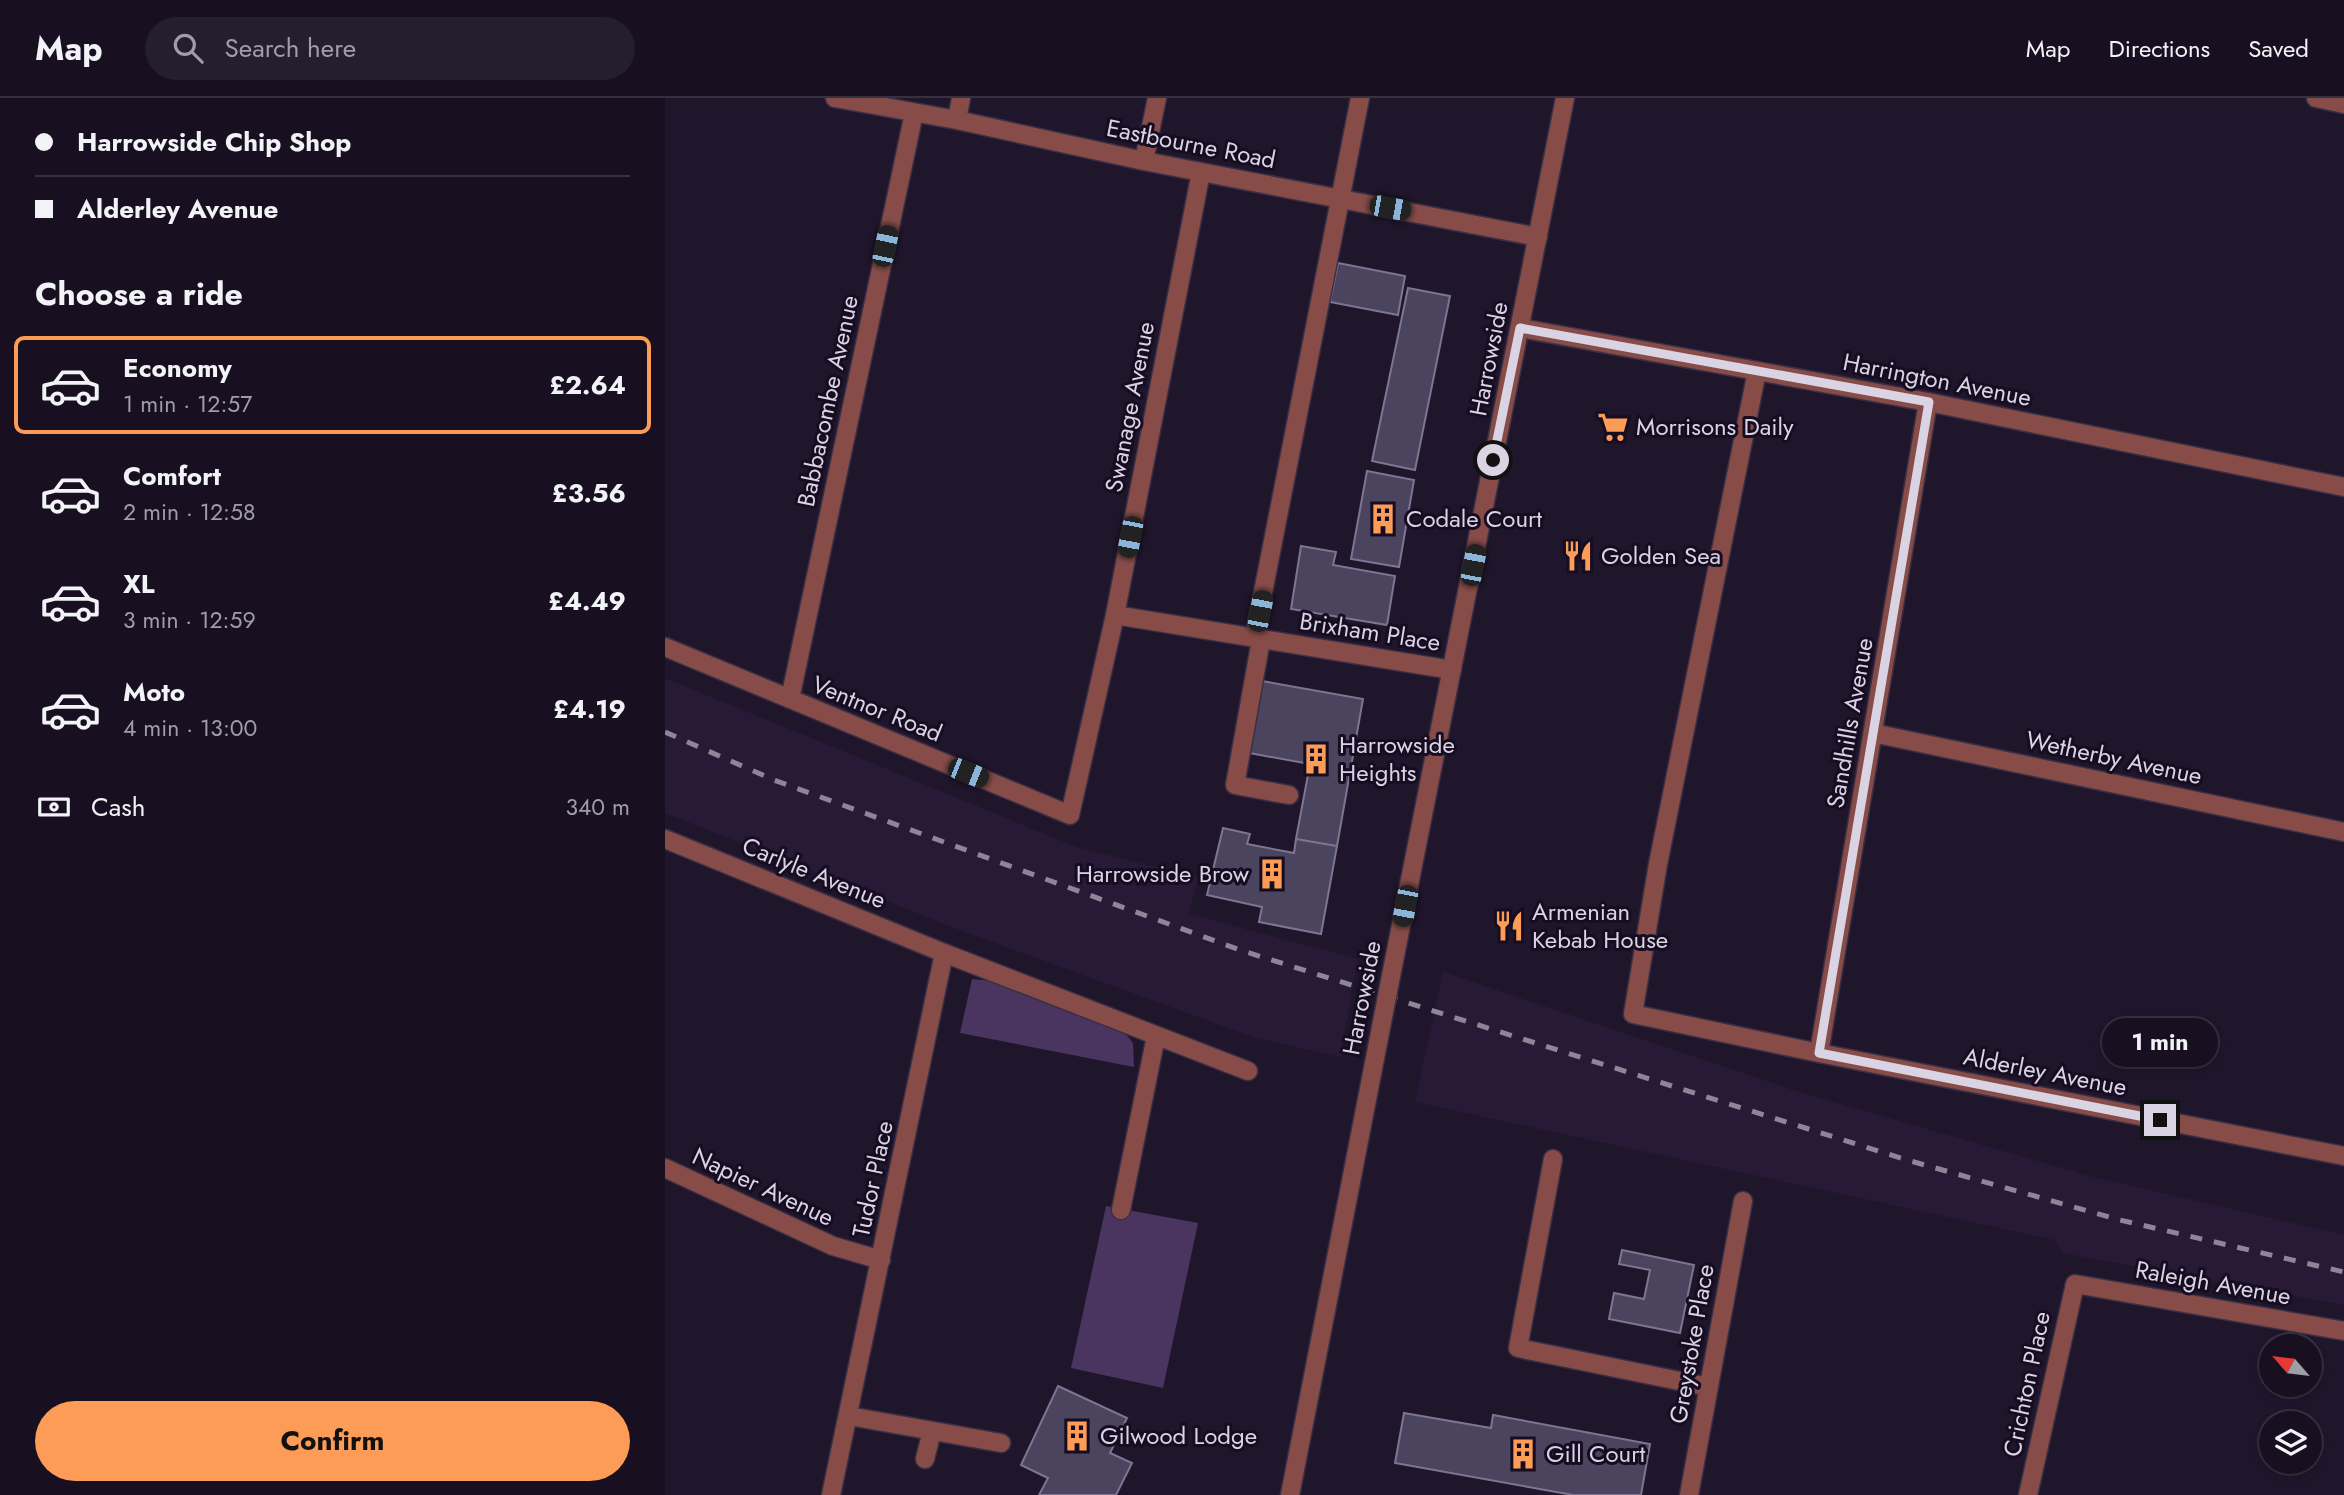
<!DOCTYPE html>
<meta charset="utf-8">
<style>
body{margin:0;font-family:Jost,sans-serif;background:#251e2e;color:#f1f3f6;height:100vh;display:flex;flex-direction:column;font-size:26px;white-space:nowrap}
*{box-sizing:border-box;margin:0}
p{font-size:23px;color:#9f9da5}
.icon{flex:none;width:38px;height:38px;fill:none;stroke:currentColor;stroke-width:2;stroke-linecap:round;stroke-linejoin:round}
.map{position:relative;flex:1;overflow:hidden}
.drawer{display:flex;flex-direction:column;background:#181021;width:665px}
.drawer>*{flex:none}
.top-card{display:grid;align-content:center;height:154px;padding:0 35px;background:#181021}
.needle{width:46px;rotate:298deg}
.fabs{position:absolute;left:1594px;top:1236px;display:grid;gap:14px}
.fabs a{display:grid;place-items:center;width:63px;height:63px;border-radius:50%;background:#181021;box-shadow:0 4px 10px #0003,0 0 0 2px #36303f;font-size:35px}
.end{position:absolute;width:32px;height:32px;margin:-16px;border:9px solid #dad3e3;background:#111;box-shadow:0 0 0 4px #111}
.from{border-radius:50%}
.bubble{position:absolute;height:49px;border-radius:24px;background:#181021;box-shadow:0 4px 10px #0003,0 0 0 2px #36303f;font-size:23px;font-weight:700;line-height:49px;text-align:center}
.car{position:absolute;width:21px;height:42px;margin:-21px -10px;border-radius:9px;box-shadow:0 0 5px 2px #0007;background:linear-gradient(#222 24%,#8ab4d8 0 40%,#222 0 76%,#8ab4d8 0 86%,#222 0)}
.top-card b{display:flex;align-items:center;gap:24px;height:66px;font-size:26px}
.top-card b+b{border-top:2px solid #36303f}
.top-card i{width:18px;height:18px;background:#f1f3f6}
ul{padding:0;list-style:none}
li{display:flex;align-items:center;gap:21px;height:98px;margin:0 14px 10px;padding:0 21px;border:4px solid transparent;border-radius:10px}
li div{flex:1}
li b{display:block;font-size:26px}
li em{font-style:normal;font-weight:700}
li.selected{border-color:#fd9c56}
li>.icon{width:63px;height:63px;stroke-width:1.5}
h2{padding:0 35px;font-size:32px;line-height:84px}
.pay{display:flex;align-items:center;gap:18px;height:77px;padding:0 35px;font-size:26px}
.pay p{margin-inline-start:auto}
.primary-button{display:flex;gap:14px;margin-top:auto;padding:14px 35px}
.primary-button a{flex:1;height:80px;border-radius:42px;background:#fd9c56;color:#111;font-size:28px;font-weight:700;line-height:80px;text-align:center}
header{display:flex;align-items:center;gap:42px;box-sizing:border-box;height:98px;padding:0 35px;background:#181021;border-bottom:2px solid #36303f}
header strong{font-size:33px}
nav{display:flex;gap:38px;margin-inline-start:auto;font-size:24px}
.search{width:490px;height:63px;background:#251e2e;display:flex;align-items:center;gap:18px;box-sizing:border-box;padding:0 24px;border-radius:38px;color:#9f9da5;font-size:26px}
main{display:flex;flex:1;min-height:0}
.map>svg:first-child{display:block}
</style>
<header>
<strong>Map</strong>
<div class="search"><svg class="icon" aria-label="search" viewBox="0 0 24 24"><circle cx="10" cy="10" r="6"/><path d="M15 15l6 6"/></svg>Search here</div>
<nav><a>Map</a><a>Directions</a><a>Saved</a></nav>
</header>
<main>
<section class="drawer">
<div class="top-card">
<b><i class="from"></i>Harrowside Chip Shop</b>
<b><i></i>Alderley Avenue</b>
</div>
<h2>Choose a ride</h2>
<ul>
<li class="selected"><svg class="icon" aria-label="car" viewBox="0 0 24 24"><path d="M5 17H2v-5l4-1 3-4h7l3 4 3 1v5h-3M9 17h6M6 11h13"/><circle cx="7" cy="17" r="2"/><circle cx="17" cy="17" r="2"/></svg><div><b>Economy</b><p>1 min · 12:57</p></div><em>£2.64</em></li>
<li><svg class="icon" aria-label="car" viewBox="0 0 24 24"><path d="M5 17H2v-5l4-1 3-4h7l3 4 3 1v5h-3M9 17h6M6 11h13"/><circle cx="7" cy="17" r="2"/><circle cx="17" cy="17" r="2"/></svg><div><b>Comfort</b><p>2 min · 12:58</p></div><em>£3.56</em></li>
<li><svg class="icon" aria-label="car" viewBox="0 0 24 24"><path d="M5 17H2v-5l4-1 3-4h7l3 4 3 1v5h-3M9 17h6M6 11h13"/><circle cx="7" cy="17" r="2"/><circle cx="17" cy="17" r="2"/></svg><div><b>XL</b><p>3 min · 12:59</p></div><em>£4.49</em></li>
<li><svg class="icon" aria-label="car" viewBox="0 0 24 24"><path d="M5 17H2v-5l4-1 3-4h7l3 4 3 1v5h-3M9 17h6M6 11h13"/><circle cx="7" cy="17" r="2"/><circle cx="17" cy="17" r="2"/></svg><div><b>Moto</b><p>4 min · 13:00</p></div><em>£4.19</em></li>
</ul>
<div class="pay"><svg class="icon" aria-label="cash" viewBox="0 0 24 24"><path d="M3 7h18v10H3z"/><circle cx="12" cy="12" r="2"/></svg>Cash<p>340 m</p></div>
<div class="primary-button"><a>Confirm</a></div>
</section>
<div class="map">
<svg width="1679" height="1397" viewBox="0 0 1679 1397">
<rect width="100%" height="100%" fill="#20162c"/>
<path fill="#281a36" d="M0,580L414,750L533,779L524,816L693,861L675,959L588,939L295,832L0,715Z
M778,874L1131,993L1428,1079L1679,1137V1207L1398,1155L1390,1142L750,1004Z"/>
<path fill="#4a3560" d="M307,881L328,883L460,935L468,945L469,969L295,935Z
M441,1108L533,1125L498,1290L406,1270Z"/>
<path fill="#4b445e" stroke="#7d7591" stroke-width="2" d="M673,165L740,178L733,217L665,204Z
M743,190L785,198L750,372L707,363Z
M702,373L749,382L734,469L686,461Z
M636,448L671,454L668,467L730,478L722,527L626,511Z
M597,583L698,601L672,748L631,741L645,666L584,655Z
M558,730L585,736L582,746L629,755L631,741L672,748L656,836L594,824L597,809L542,797Z
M957,1152L1029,1167L1015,1235L944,1221L949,1195L979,1201L985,1172L954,1166Z
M393,1288L462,1320L445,1355L467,1365L451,1397H374L383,1380L356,1367Z
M739,1315L826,1330L828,1317L985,1346L976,1397H908L730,1365Z"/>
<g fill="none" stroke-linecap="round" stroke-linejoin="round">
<g stroke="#3a3046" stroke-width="21">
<path id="service" d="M292,22L296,0
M1092,273L993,766L968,916L1154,955
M589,540L695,0
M596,542L570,687L624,697
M279,855L583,973
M888,1061L853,1250L1044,1289
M456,1112L491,938"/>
</g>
<g stroke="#3a3046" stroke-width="21">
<path id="minor" d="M170,0L292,22L479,63L873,139
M1651,0L1679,6
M479,63L492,0
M855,230L1263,304L1679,389
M1263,304L1154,955L1679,1058
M450,517L787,572
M0,549L405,717L450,517L536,74
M125,601L249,15
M1208,635L1679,734
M0,741L279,855L166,1397
M0,1070L168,1148L216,1162
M184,1318L336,1345
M260,1361L267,1333
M1024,1397L1078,1103
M1363,1397L1410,1186L1679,1233"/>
</g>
<g stroke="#3a3046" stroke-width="21">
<path id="tertiary" d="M726,878L900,0
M625,1397L718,919"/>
</g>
<use href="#service" stroke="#874c48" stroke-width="18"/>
<use href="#minor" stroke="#874c48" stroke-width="18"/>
<use href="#tertiary" stroke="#874c48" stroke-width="18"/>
<path stroke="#8e8698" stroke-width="5" stroke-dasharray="12 12" stroke-linecap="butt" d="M0,634L109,682L575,852L1242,1062L1455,1122L1679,1174"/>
<g stroke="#3a3046" stroke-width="21" stroke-linecap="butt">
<path id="tertiary-bridge" d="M718,919L726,878"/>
</g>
<use href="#tertiary-bridge" stroke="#874c48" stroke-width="18"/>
</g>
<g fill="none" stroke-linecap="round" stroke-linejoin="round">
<path stroke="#dad3e3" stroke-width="9" d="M828,362L855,230L1264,304L1154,955L1495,1022"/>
</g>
<defs>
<g id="supermarket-bare" transform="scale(2.415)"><path d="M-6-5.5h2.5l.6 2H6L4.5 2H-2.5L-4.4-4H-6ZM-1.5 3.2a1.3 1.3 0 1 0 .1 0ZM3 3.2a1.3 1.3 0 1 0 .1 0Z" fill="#fd9c56" stroke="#170d22" stroke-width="2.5" paint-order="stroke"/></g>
<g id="building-bare" transform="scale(2.415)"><path d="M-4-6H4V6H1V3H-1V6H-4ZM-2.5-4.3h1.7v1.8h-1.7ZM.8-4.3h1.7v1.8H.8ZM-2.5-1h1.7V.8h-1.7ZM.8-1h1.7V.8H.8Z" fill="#fd9c56" stroke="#170d22" stroke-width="2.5" paint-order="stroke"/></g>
<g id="restaurant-bare" transform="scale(2.415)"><path d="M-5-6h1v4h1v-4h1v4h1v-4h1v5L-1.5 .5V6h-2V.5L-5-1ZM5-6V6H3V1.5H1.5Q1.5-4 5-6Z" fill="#fd9c56" stroke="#170d22" stroke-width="2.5" paint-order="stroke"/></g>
</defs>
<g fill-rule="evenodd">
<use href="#supermarket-bare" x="948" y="329"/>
<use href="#building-bare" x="718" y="421"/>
<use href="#restaurant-bare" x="913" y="458"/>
<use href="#building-bare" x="651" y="661"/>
<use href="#building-bare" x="607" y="776"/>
<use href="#restaurant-bare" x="844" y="828"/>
<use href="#building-bare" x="412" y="1338"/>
<use href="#building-bare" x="858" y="1356"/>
</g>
<g text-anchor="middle" stroke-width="6" stroke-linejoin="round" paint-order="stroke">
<g font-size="24" fill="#dad3e3" stroke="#170d22">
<text transform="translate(526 46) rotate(11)" y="8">Eastbourne Road</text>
<text transform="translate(824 261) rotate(-79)" y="8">Harrowside</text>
<text transform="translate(1272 282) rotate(11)" y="8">Harrington Avenue</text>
<text transform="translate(163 303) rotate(-78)" y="8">Babbacombe Avenue</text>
<text transform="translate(465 309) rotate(-79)" y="8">Swanage Avenue</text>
<text transform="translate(705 534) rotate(9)" y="8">Brixham Place</text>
<text transform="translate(212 611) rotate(22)" y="8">Ventnor Road</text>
<text transform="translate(1185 625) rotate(-80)" y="8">Sandhills Avenue</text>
<text transform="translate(1449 660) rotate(12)" y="8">Wetherby Avenue</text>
<text transform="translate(149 775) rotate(22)" y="8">Carlyle Avenue</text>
<text transform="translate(697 900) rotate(-79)" y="8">Harrowside</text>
<text transform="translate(1380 974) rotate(11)" y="8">Alderley Avenue</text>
<text transform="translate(208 1081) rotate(-78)" y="8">Tudor Place</text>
<text transform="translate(98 1089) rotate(25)" y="8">Napier Avenue</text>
<text transform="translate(1548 1185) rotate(10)" y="8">Raleigh Avenue</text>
<text transform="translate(1027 1246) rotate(-80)" y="8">Greystoke Place</text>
<text transform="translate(1362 1286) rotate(-78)" y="8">Crichton Place</text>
</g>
<g font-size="24" fill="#dad3e3" stroke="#170d22" text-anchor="start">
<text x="971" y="337">Morrisons Daily</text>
<text x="741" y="429">Codale Court</text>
<text x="936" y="466">Golden Sea</text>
<text x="674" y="655">Harrowside<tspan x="674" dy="28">Heights</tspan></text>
<text x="584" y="784" text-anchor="end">Harrowside Brow</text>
<text x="867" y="822">Armenian<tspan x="867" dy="28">Kebab House</tspan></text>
<text x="435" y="1346">Gilwood Lodge</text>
<text x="881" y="1364">Gill Court</text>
</g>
</g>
</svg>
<div class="fabs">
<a><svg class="needle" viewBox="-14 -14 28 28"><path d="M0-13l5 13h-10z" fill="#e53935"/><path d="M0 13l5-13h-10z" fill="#9f9da5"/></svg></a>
<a><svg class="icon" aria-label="layers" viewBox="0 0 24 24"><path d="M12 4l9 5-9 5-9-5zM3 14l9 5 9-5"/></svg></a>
</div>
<i class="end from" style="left:828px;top:362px"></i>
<i class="end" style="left:1495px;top:1022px"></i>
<div class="bubble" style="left:1437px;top:920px;width:116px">1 min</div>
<i class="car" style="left:725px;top:110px;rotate:100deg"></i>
<i class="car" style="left:220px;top:148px;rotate:12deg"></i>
<i class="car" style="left:465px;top:439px;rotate:191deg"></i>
<i class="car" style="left:808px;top:467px;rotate:11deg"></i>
<i class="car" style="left:595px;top:513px;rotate:11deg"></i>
<i class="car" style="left:303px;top:675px;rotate:112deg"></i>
<i class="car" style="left:740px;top:808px;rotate:191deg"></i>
</div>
</main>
